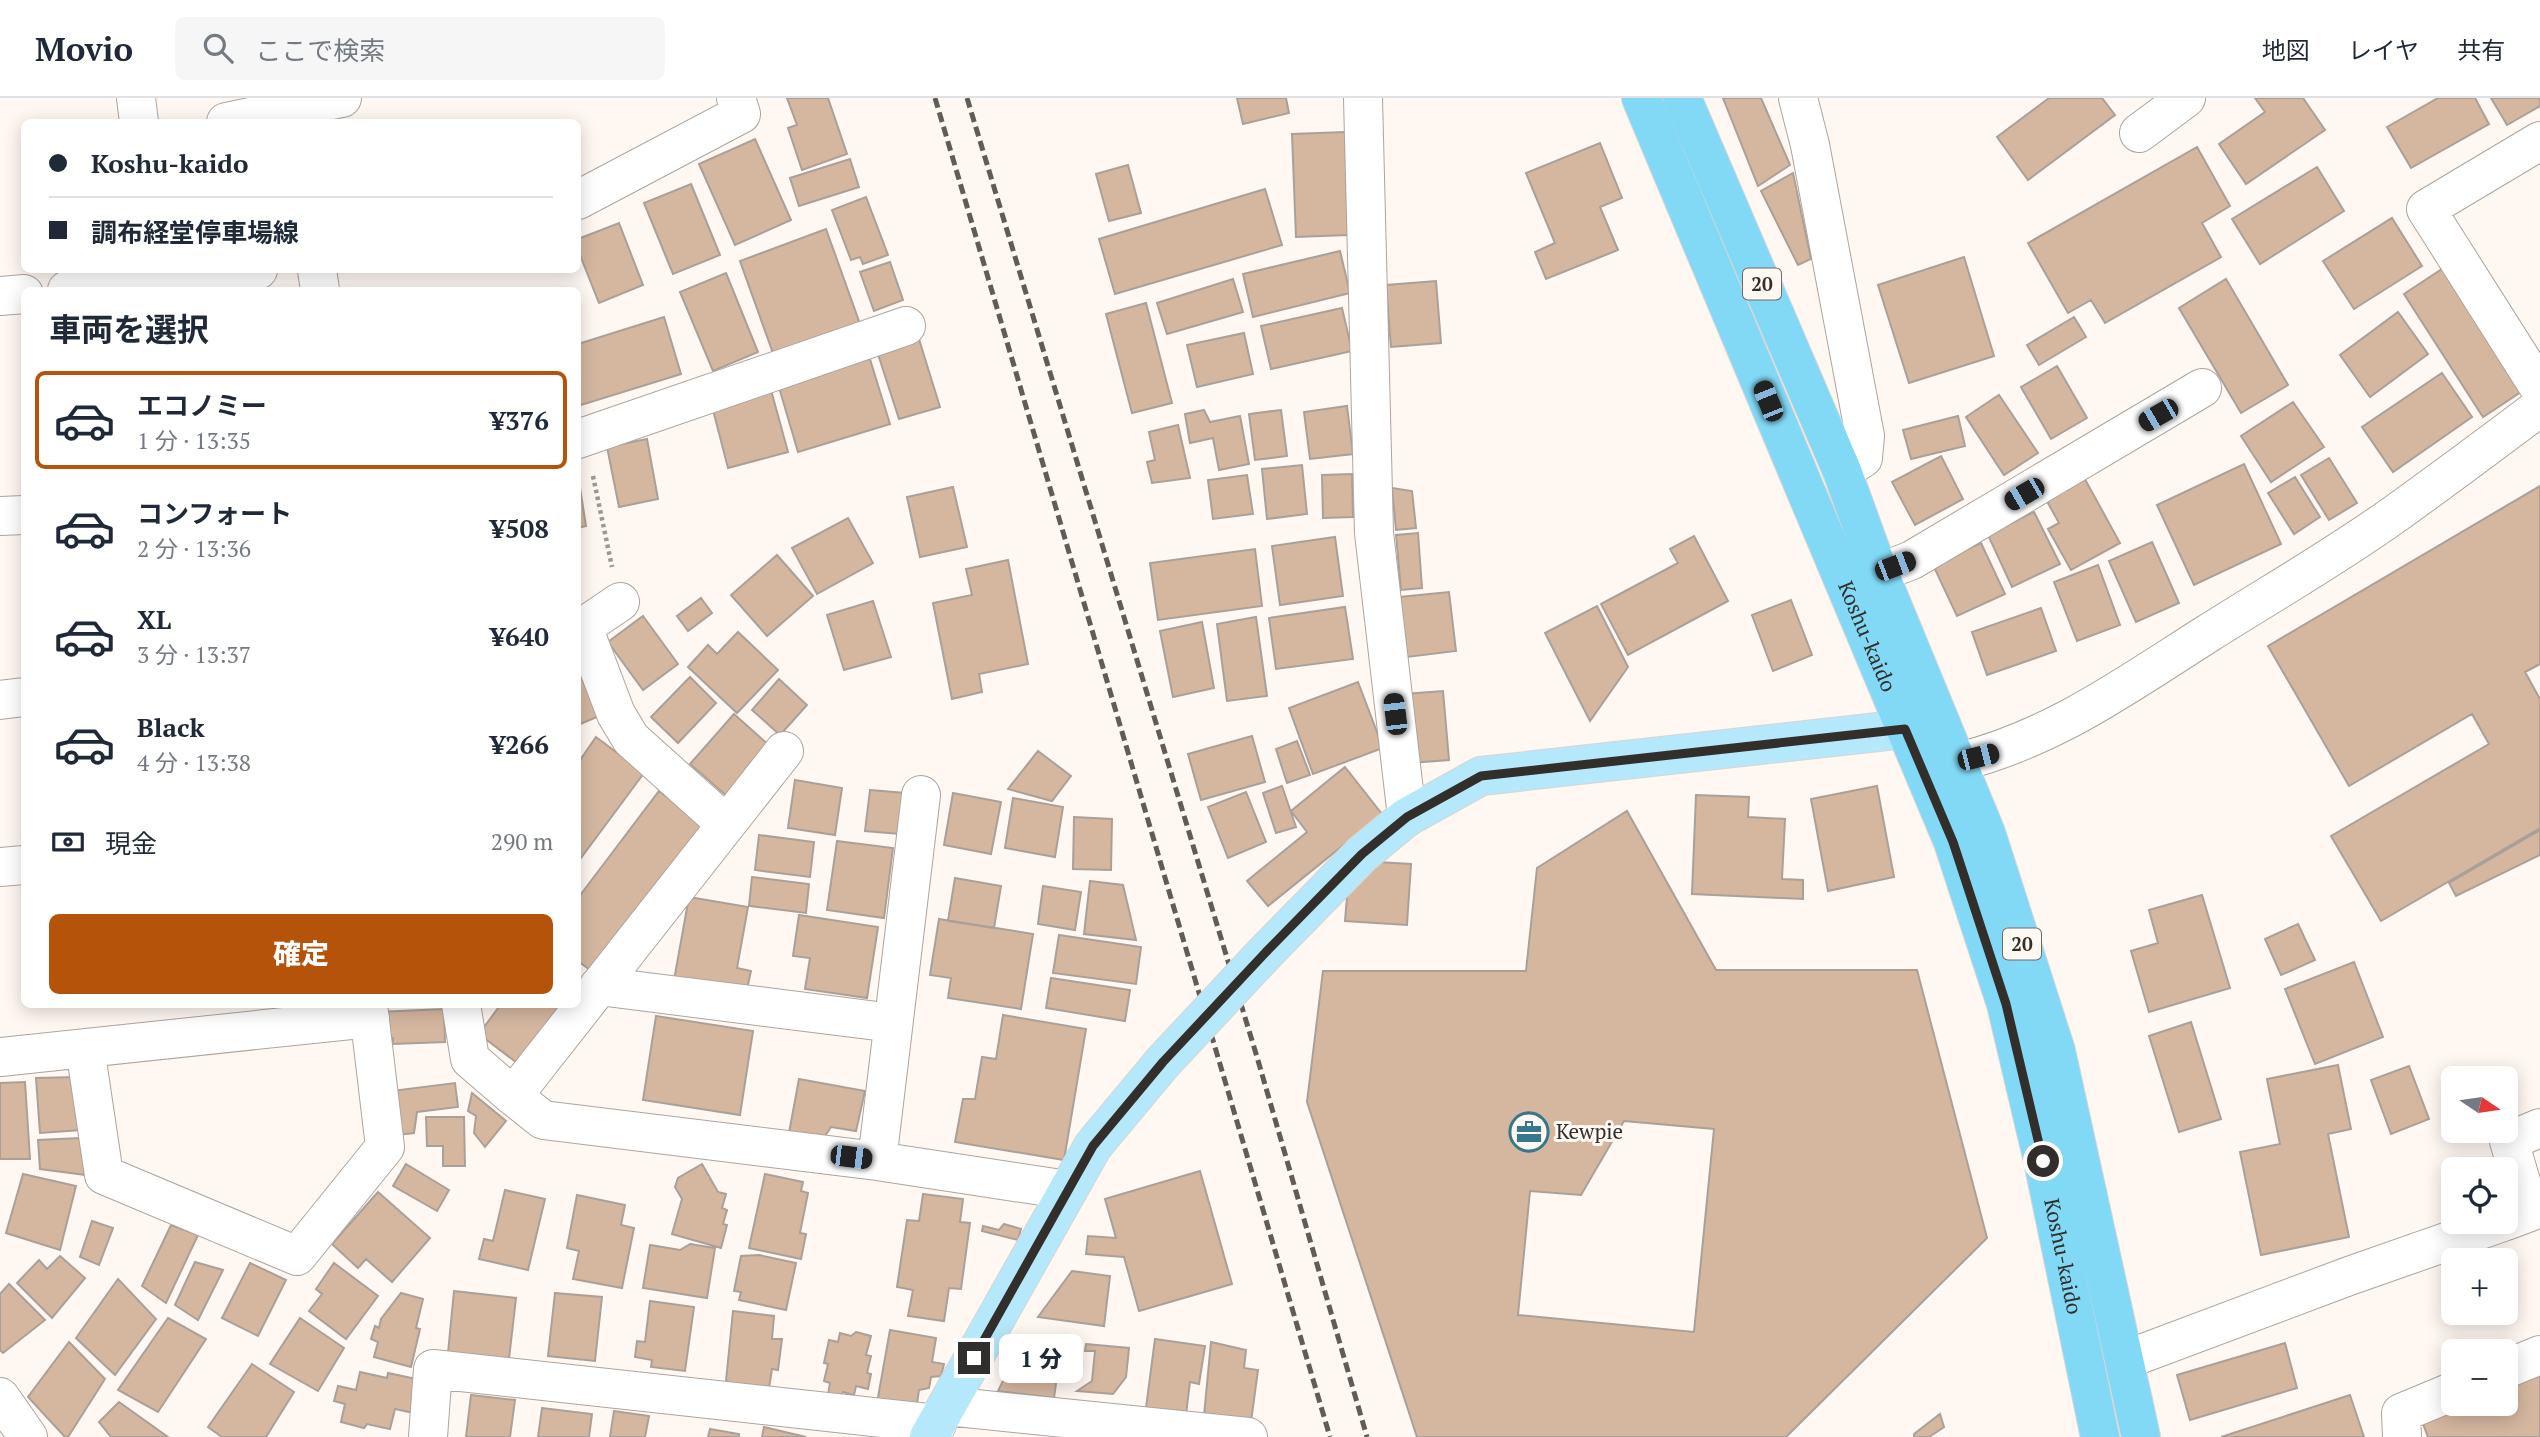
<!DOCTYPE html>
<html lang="ja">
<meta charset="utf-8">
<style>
body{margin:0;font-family:"PT Serif","Noto Sans JP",serif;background:#f6f6f7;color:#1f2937;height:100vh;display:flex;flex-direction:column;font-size:26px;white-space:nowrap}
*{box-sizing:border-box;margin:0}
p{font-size:23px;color:#747a83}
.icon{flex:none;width:38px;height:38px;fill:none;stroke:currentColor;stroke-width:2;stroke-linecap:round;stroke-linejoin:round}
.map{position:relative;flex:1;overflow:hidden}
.details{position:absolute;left:21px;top:189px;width:560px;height:721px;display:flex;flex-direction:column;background:#fff;border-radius:10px;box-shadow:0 4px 18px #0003}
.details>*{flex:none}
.hud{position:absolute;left:21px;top:21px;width:560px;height:154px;border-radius:10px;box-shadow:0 4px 18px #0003;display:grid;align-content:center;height:154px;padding:0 28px;background:#fff}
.needle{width:46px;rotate:103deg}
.controls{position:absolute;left:2441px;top:968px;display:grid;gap:14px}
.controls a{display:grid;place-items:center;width:77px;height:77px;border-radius:10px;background:#fff;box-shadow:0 4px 18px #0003;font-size:35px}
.end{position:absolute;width:32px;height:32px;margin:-16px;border:9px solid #322e2b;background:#fff;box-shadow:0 0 0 4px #fff}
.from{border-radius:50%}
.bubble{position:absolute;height:49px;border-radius:10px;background:#fff;box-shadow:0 4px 18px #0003;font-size:23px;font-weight:800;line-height:49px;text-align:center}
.car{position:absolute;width:21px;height:42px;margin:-21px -10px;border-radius:9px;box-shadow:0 0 5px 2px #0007;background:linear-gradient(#222 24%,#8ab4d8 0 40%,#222 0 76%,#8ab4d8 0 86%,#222 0)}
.hud b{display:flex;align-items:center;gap:24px;height:66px;font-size:26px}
.hud b+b{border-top:2px solid #e0e1e3}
.hud i{width:18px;height:18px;background:#1f2937}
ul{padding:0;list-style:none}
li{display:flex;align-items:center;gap:21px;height:98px;margin:0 14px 10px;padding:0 14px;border:4px solid transparent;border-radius:10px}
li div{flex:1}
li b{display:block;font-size:26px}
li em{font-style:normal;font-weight:800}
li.active{border-color:#b45309}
li>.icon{width:63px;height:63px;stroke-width:1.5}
h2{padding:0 28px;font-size:32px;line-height:84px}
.pay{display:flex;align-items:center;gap:18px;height:77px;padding:0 28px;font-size:26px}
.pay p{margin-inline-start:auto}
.cta{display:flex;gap:14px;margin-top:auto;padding:14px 28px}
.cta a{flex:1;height:80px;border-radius:10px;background:#b45309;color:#fff;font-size:28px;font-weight:800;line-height:80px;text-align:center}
header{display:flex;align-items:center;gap:42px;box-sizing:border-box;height:98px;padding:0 35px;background:#fff;border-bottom:2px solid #e0e1e3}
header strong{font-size:33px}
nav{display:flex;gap:38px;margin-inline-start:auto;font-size:24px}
.search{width:490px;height:63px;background:#f6f6f7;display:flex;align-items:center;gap:18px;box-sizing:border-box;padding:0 24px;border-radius:10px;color:#747a83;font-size:26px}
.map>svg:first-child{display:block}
</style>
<header>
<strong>Movio</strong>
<div class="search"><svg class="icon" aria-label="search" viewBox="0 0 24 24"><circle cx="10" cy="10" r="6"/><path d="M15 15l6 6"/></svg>ここで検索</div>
<nav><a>地図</a><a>レイヤ</a><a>共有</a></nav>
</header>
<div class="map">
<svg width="2540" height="1339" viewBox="0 0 2540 1339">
<rect width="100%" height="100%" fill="#fef7f2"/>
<path fill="#d5b7a0" stroke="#aaa098" stroke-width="2" fill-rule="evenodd" d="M787,0H828L847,56L802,72L788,30L797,27Z
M1237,0H1286L1289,15L1243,26Z
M1723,0H1761L1790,67L1758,88Z
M2049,0H2102L2115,17L2028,82L1997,39Z
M2255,0H2303L2325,32L2246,86L2219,46L2265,14Z
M2438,0H2475L2489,26L2411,70L2387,29Z
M2491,0H2540V8L2507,27Z
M1345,34L1348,137L1296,139L1292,36Z
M755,41L791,122L735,147L699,66Z
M1600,45L1622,100L1600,109L1618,152L1546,181L1535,154L1555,145L1526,75Z
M2197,49L2230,108L2202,125L2221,159L2105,225L2091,202L2068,215L2028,145Z
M850,61L859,89L799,108L790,80Z
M1128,67L1141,115L1109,123L1096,76Z
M2317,69L2344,113L2260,166L2232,121Z
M1793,75L1811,161L1798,167L1761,93Z
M691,86L720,157L673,176L644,105Z
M1265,91L1282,147L1115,196L1099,141Z
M866,99L888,157L863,166L860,159L851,162L832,112Z
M2392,120L2422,168L2354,211L2323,163Z
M619,125L643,187L599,205L578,152V141Z
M826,131L860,226L774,258L740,163Z
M1340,153L1350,195L1253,219L1243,176Z
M1964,159L1994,258L1909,285L1878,187Z
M890,164L903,202L874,213L860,174Z
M2442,171L2521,294L2483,319L2404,196Z
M726,175L758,254L713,273L680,194Z
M1233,181L1243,214L1167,236L1157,205Z
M2226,181L2288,287L2241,315L2179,210Z
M1436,183L1441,245L1391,249L1386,187Z
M1146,205L1172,305L1132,315L1106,216Z
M1342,210L1352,253L1271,271L1261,228Z
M2398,214L2428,256L2370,299L2340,257Z
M664,219L681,276L578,308V246Z
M2074,219L2086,239L2039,267L2027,247Z
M1244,235L1253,276L1197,289L1187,247Z
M918,238L940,309L899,321L876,250Z
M869,258L890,326L798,354L778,286Z
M2057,268L2087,320L2051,341L2021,289Z
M2442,275L2472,319L2393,374L2362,329Z
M771,292L788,354L728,370L712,308Z
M1999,297L2038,355L2004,377L1966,319Z
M2293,304L2324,349L2271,384L2241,338Z
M1347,308L1353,356L1310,361L1304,314Z
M1204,312L1210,324L1240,318L1249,366L1219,372L1213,340L1190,345L1185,316Z
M1281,312L1287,358L1255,362L1249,316Z
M1958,318L1965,348L1911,361L1903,332Z
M1178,327L1190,380L1152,385L1147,364L1155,362L1149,334Z
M647,341L658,401L619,409L607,349Z
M1941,358L1963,401L1915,427L1892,384Z
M2329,360L2357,405L2329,422L2301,377Z
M2244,366L2281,446L2194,487L2157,407Z
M1302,367L1307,416L1267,421L1262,371Z
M2081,374L2120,445L2071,472L2048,431L2059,425L2043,396Z
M1352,376L1353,419L1323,420L1322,377Z
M578,377L586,428L578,430Z
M1247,377L1253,416L1213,421L1208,382Z
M2295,379L2320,419L2294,436L2268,395Z
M2540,388V566L2525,574L2540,601V730L2381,823L2331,738L2489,646L2472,616L2349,688L2268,548Z
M953,389L967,449L920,459L907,399Z
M1392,390L1412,393L1416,430L1396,432Z
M2034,414L2060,466L2012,489L1988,437Z
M848,420L873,465L817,496L792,450Z
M1418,435L1422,490L1401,492L1396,437Z
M1694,438L1728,503L1628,557L1601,506L1678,465L1670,451Z
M1335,439L1343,498L1280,507L1272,448Z
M2152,444L2179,505L2136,524L2109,463Z
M1981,445L2005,496L1957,518L1933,467Z
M1255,451L1262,508L1158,522L1150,465Z
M777,457L813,498L767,538L731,497Z
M1008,462L1028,566L979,576L982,594L952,601L933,505L972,497L966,471Z
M2098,467L2120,527L2077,543L2054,484Z
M1449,494L1456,553L1407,559L1400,499Z
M701,500L712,515L688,533L677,518Z
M1791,502L1812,557L1773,573L1752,517Z
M873,503L891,559L844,572L827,517Z
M1597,508L1628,569L1590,623L1545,535Z
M1345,509L1353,561L1276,571L1269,520Z
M2041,510L2056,553L1987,577L1972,534Z
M643,518L678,566L643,592L608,544Z
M1256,519L1267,598L1227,603L1217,526Z
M1202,524L1214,590L1173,599L1160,533Z
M738,534L778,572L737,615L688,569L708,547L717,556Z
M585,573L604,616L578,627V576Z
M690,579L716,605L678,645L651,619Z
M779,581L807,607L780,637L752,612Z
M1358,584L1383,650L1313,676L1289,610Z
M1443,593L1449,662L1410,665L1404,596Z
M734,616L771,649L728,699L690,666Z
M1252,638L1265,684L1201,702L1188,656Z
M596,639L644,675L578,764V665Z
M1297,643L1310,677L1287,685L1276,651Z
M1038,653L1071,678L1052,703L1008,691Z
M1345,669L1382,716L1268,808L1247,783L1307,734L1291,713Z
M795,682L842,690L835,737L788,730Z
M1282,688L1296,729L1276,735L1263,695Z
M1877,688L1894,779L1828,793L1811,701Z
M870,692L905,695L900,736L865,733Z
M659,693L710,732L598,878L578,863V800Z
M1246,694L1266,744L1228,760L1208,709Z
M953,695L1001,704L991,756L944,747Z
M1696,697L1749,699L1748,719L1785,721L1782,781L1803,782V801L1692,796Z
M1013,700L1063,709L1055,759L1005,750Z
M1627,713L1716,872H1917L1987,1140L1786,1339H1417L1307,1004L1323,873H1526L1537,770ZM1624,1023L1714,1031L1694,1234L1518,1217L1530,1093L1581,1097Z
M1074,719L1112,721L1111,772L1073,771Z
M2540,732V757L2456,798L2449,785Z
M759,737L814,744L810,779L755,772Z
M837,743L893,750L884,820L827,812Z
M1377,764L1411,766L1407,827L1345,823L1348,787Z
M752,779L809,786L806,815L749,808Z
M955,780L1001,788L994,830L948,823Z
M1090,783L1123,787L1136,842L1084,836Z
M1043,788L1081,794L1075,832L1038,826Z
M2202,797L2230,890L2149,914L2131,853L2158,845L2149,812Z
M689,799L748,809L737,870L751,873L746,895L674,882Z
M799,817L878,829L867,900L805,891L810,860L793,858Z
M939,821L1033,836L1021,911L948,900L951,880L930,877Z
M2298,826L2315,862L2281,877L2265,841Z
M1059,837L1141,849L1136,886L1053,875Z
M2354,864L2383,939L2315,966L2285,891Z
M1051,880L1130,892L1125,923L1046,910Z
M501,906H567L521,968L479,936Z
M444,911L445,944L393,946V940L378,941L377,914Z
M1003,917L1086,931L1064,1062L955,1044L963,1001H975L982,959L996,961Z
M656,918L753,933L740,1017L643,1002Z
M2191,924L2221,1021L2179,1034L2149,938Z
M2338,967L2351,1031L2328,1036L2349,1139L2261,1157L2240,1054L2280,1046L2267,981Z
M2409,968L2429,1021L2391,1036L2371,982Z
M78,979L81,1032L40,1035L36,980Z
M799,981L865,993L856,1033L831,1029L823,1041L789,1035Z
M25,984L30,1061H0V985Z
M455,985L458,1009L417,1014L414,1035L397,1037L391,993Z
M472,995L506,1023L485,1049L474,1035L476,1018L468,1013Z
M426,1019H464L465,1068H443V1048H427Z
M80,1040L86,1077L40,1071L38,1042Z
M406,1066L449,1092L437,1113L393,1088Z
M702,1066L718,1094L726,1096L722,1110L727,1112L723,1126L727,1127L721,1150L672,1136L682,1101L675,1089L678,1080Z
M1200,1073L1232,1186L1139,1213L1124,1159L1086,1156L1088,1138L1116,1140L1105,1101Z
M23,1076L76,1088L60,1152L6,1135Z
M765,1076L803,1084L801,1093L808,1095L800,1135L806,1136L801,1161L749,1150Z
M505,1092L545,1101L528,1172L479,1161L484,1141L493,1143Z
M378,1094L430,1140L392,1184L366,1161L358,1170L332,1146Z
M923,1096L963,1101L960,1124L970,1125L961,1191L949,1190L944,1223L908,1218L913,1192L897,1189L907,1122L919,1123Z
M577,1097L625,1107L621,1127L634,1130L622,1190L573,1181L579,1153L567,1150Z
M92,1123L113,1130L99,1167L80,1159Z
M1004,1126L1021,1131L1018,1142L982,1133L983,1128L999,1132Z
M171,1127L198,1137L166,1205L142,1188Z
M690,1146L715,1150L707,1200L643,1190L650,1147L680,1152Z
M759,1157L796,1165L786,1212L739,1202L741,1194L734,1193L741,1158Z
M60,1158L85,1180L52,1220L17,1185L39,1162L47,1171Z
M195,1164L223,1172L198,1222L175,1207Z
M250,1165L286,1182L258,1238L222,1220Z
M334,1165L378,1198L346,1241L309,1213L322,1196L316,1191Z
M1072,1173L1110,1178L1104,1228L1038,1219Z
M118,1181L156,1221L115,1277L76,1240Z
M9,1186L45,1222L3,1255L0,1252V1196Z
M454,1193L516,1200L509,1261L448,1255Z
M401,1195L423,1201L416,1230L420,1231L411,1269L374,1259L378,1244L371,1241L375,1228L379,1230L381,1221Z
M555,1195L602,1199L595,1263L548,1258Z
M650,1203L694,1209L685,1273L651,1269L652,1262L635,1259L637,1243L645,1244Z
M733,1213L774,1218L772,1241H782L778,1272L772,1271L768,1297L725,1293Z
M168,1220L206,1241L158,1314L118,1292Z
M300,1220L344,1250L318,1293L270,1266Z
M890,1232L936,1240L932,1264L944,1266L941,1278L931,1279L929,1290L919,1292L916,1312L877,1305Z
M856,1234L871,1238L866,1257L871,1258L867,1275L871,1276L868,1291L856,1288L854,1297L843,1294L841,1300L828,1297L830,1285L824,1283L828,1266L824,1265L829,1242L838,1244L840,1235L851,1238Z
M1025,1239L1062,1243L1054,1300L998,1293Z
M1155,1241L1205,1248L1199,1286L1190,1284L1186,1316L1146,1310Z
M69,1244L105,1281L68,1339H65L28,1299Z
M1211,1244L1246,1252L1244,1270L1258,1272L1251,1324L1204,1318Z
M2285,1245L2297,1290L2190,1322L2177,1277Z
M1086,1246L1129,1250L1126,1279L1113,1296L1077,1293L1092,1283L1095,1253H1085Z
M252,1266L294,1294L266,1339H222L208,1329Z
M2540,1271V1339H2428L2420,1318L2454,1306H2506V1285Z
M360,1274L387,1280L388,1275L421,1282L414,1315L395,1311L390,1331L367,1326L364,1330L341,1324L345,1306L334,1303L338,1288L356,1292Z
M471,1297L515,1302L510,1339H466Z
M2350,1297L2364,1339H2221Z
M119,1304L168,1339H111L99,1324Z
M542,1310L592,1316L589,1339H538Z
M614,1313L649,1318L645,1339H610Z
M1940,1316L1944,1329L1929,1339H1914V1336Z
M764,1329L806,1339H762Z
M710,1331L739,1336V1339H708Z"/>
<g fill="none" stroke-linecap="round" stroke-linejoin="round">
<g stroke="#aea49d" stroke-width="40">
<path id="minor" d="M136,0L139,24
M1363,0L1374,435L1407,719
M1798,0L1810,47L1865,338L1863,360L1842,373
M226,24L342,0
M2139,35L2186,0
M2540,43L2426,111L2540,291
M578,102L741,16L736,0
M317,172L320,192
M67,192L205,180L258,172
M0,198L24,196
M578,341L906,228
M0,418L24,417
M1879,475L1912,462L2202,290
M620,504L583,529L616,616L631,641L726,726
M0,602L24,599
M784,653L513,998L543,1022L877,1063L1068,1092
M1959,664C2054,640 2125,588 2207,536C2270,496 2335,459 2395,416C2444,381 2492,345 2540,309
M0,769L24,767
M599,888L893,925
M461,906L470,961L513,998
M85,950L104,1077L297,1158L385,1049L368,906
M0,959L370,920
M877,1063L921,697
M2506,1123L2530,1114L2509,1043L2540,1030
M2125,1262L2349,1178L2503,1124
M2506,1271L2540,1257
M0,1299L28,1339
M947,1308L1248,1339
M428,1339L433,1271L937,1326
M2402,1339L2401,1315L2454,1293"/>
</g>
<g stroke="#d6d5d5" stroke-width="40">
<path id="major" d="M1266,854L1362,756L1407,719L1481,678L1905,631L1933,648
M929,1339L1093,1048L1163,964"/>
</g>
<g stroke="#d6d5d5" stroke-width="40">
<g id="highway">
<path id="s1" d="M1641,0L1953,744L2006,906L2043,1063L2100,1339"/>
<path d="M1682,0L1842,373L1879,475L1986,735L2056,953L2141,1339"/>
</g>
</g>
<path stroke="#9d9894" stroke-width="4.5" stroke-dasharray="3.5 3.5" stroke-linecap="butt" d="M593,378L612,469"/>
<use href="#minor" stroke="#fff" stroke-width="38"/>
<use href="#major" stroke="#b4e8fa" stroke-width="38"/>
<use href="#highway" stroke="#82d9f6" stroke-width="38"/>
<path stroke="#615c59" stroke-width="5" stroke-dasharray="10 5" stroke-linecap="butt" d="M935,0L1330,1339
M967,0L1257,959L1367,1339"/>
<g stroke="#d6d5d5" stroke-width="40" stroke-linecap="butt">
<path id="major-bridge" d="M1163,964L1266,854"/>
</g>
<use href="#major-bridge" stroke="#b4e8fa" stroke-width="38"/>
</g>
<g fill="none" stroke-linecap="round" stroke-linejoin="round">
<path stroke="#322e2b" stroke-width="9" d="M974,1260L1093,1048L1163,964L1266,854L1362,756L1407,719L1481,678L1905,631L1953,744L2006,906L2043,1063"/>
</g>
<defs>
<g id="office-ring" transform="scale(2.0125)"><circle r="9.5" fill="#fef7f2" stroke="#37778b" stroke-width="1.5"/><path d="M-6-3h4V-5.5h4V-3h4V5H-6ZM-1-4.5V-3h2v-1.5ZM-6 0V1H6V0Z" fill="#37778b"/></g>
</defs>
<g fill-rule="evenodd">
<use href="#office-ring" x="1529" y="1034"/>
</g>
<g text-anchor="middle" stroke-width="6" stroke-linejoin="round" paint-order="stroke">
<g fill="#fef7f2" stroke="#6f6a67" stroke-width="2">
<rect x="1743" y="170.5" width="38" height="31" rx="5"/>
<rect x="2003" y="830.5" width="38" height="31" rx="5"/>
</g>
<g font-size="19" font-weight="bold" fill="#322e2b">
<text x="1762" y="193">20</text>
<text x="2022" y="853">20</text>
</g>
<g font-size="21" fill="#322e2b" stroke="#fef7f2">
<text dy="7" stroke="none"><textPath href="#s1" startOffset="584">Koshu-kaido</textPath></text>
<text dy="7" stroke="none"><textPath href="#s1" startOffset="1236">Koshu-kaido</textPath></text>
</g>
<g font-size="21" fill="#322e2b" stroke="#fef7f2" text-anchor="start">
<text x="1556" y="1041">Kewpie</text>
</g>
</g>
</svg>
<div class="controls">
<a><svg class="needle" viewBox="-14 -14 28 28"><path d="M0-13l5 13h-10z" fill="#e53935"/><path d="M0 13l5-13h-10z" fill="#747a83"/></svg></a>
<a><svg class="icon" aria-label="locate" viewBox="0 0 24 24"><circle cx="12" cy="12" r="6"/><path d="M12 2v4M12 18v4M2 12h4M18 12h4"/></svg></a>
<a>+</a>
<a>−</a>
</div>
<i class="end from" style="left:2043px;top:1063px"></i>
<i class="end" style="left:974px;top:1260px"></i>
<div class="bubble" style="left:999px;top:1236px;width:84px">1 分</div>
<i class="car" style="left:1768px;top:303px;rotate:338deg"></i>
<i class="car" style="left:2158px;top:317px;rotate:240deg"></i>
<i class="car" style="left:2024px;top:396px;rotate:240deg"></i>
<i class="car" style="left:1895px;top:468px;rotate:69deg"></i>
<i class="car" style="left:1395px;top:616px;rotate:353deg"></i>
<i class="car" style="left:1978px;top:659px;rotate:76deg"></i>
<i class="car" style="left:851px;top:1059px;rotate:97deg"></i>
<div class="hud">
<b><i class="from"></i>Koshu-kaido</b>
<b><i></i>調布経堂停車場線</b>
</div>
<section class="details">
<h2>車両を選択</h2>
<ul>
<li class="active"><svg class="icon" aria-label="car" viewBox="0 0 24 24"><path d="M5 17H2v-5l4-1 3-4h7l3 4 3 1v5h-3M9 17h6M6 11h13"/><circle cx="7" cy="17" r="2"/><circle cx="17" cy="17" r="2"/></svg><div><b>エコノミー</b><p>1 分 · 13:35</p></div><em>¥376</em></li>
<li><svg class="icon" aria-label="car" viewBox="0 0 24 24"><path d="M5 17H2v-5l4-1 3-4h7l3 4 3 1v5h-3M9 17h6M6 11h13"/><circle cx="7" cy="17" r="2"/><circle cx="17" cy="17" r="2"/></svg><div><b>コンフォート</b><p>2 分 · 13:36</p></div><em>¥508</em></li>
<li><svg class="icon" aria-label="car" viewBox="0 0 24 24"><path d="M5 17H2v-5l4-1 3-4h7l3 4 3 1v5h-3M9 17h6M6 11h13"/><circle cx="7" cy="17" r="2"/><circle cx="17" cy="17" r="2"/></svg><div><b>XL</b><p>3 分 · 13:37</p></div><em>¥640</em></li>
<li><svg class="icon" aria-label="car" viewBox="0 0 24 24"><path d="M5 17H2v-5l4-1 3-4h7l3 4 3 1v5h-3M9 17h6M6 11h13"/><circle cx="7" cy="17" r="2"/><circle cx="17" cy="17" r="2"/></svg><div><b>Black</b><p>4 分 · 13:38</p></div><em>¥266</em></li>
</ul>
<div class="pay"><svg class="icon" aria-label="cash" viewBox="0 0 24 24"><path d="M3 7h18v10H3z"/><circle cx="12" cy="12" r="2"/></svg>現金<p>290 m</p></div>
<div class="cta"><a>確定</a></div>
</section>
</div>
